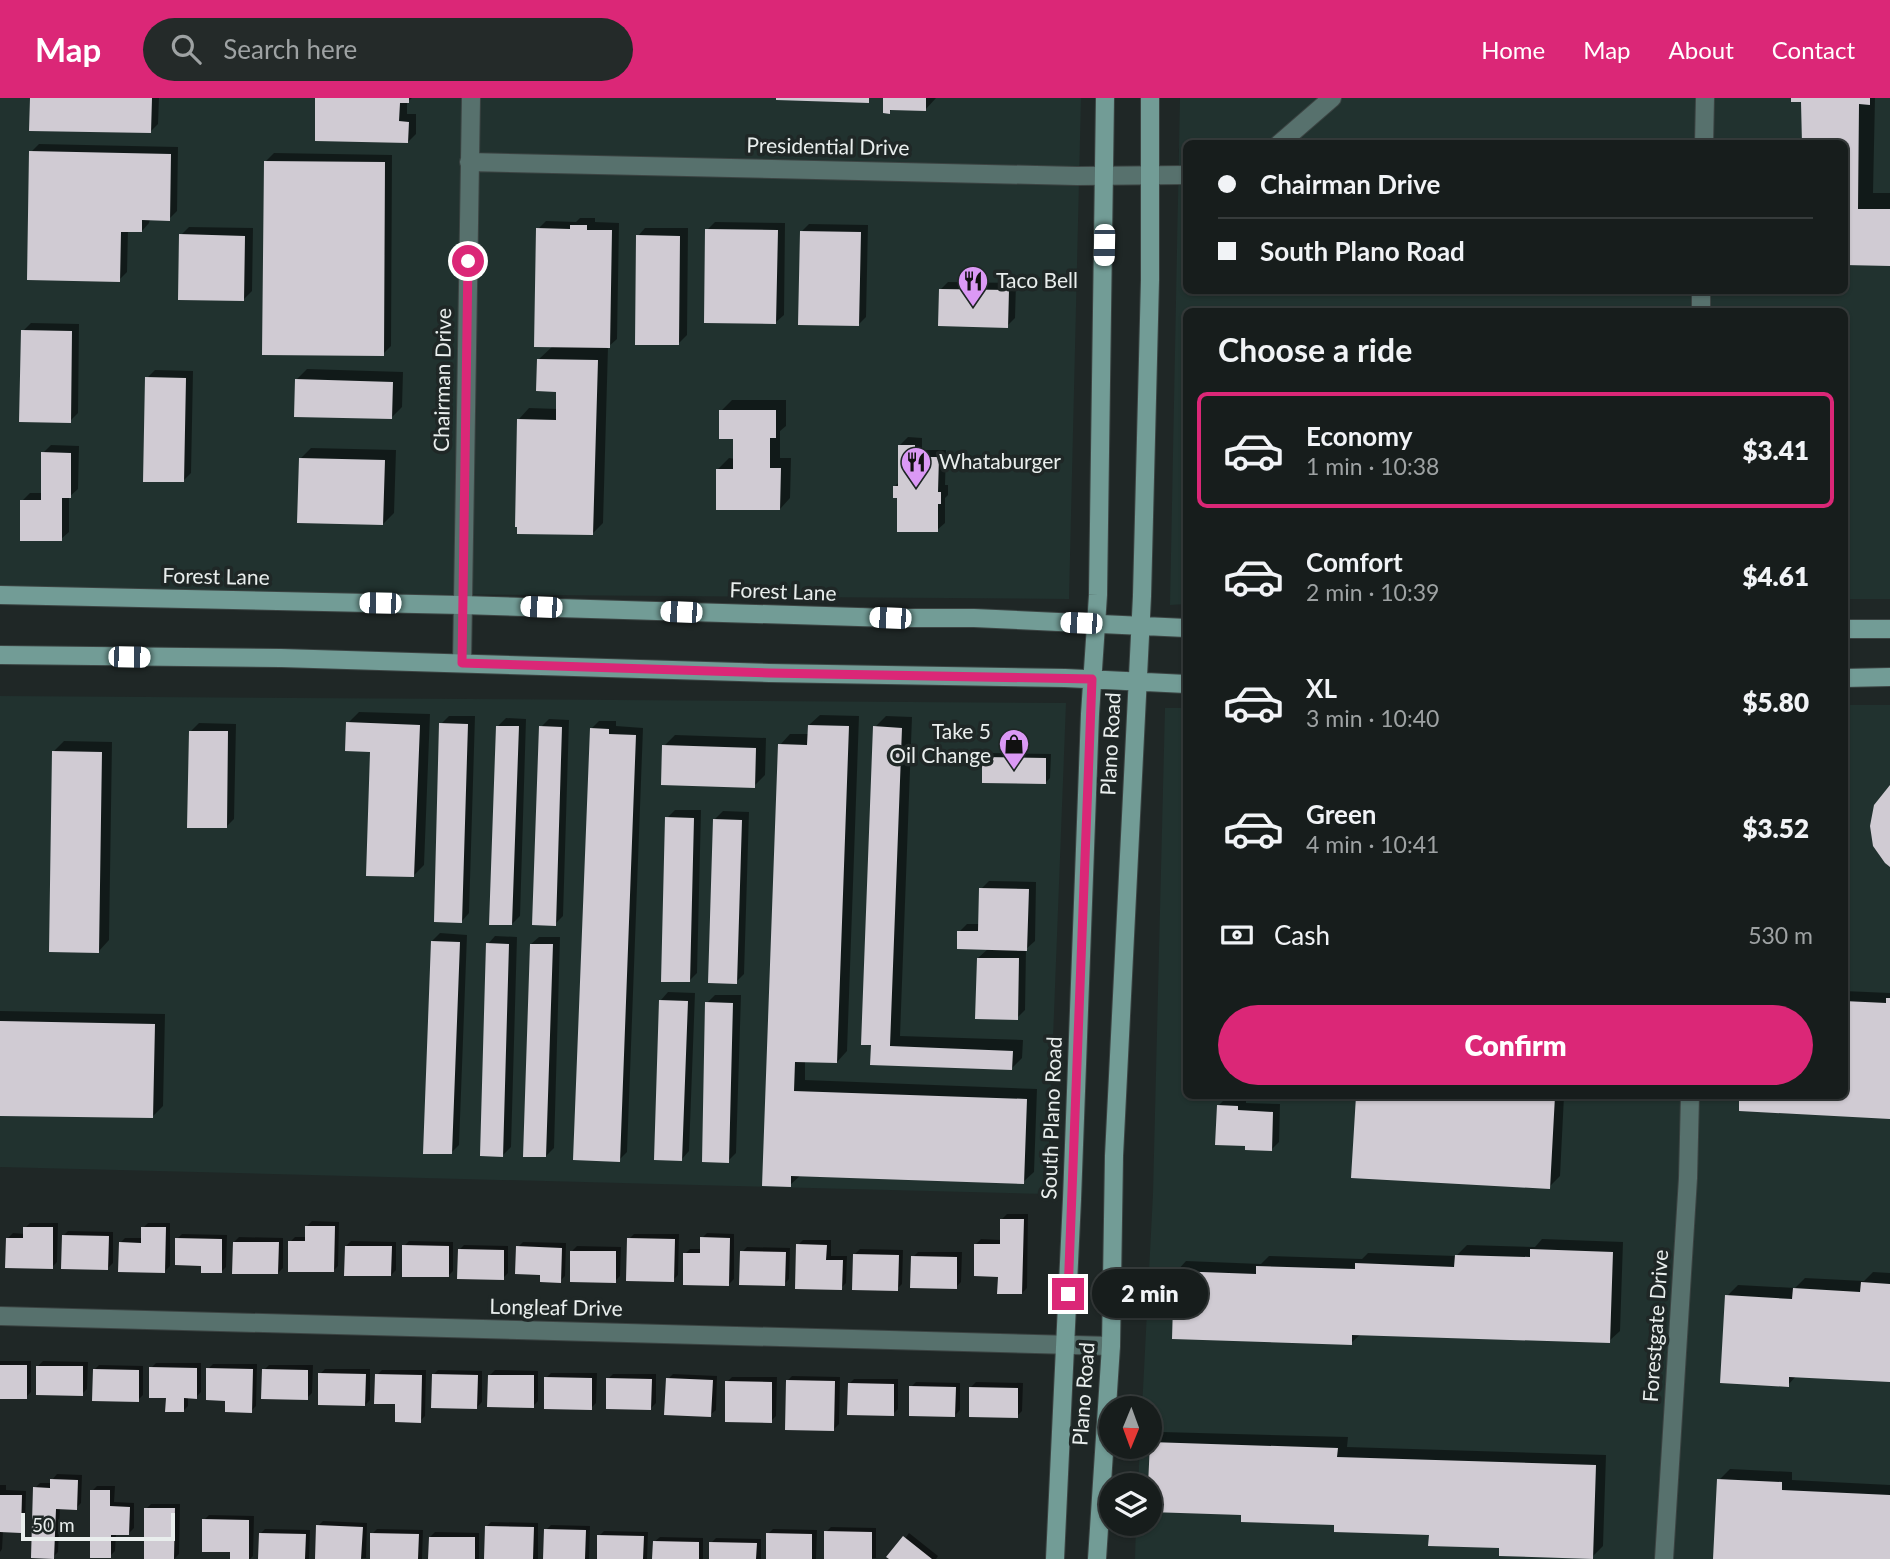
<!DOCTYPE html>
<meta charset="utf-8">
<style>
body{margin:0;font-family:Lato,sans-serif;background:#242a29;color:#f1f3f6;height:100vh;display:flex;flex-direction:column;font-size:26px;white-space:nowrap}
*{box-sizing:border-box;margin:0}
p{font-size:23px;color:#9ea2a3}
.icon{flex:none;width:38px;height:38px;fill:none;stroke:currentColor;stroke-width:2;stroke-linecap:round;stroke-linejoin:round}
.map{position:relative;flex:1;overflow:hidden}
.panel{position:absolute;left:1183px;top:210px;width:665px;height:791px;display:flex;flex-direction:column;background:#171d1c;border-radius:10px;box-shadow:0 2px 5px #0004,0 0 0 2px #363b3b}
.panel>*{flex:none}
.top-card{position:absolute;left:1183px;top:42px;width:665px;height:154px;border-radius:10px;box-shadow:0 2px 5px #0004,0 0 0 2px #363b3b;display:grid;align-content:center;height:154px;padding:0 35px;background:#171d1c}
.needle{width:46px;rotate:181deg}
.fabs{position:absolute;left:1099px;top:1298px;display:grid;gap:14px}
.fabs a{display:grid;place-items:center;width:63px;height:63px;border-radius:50%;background:#171d1c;box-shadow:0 2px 5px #0004,0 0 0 2px #363b3b;font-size:35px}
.scale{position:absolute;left:21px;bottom:18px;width:154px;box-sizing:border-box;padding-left:7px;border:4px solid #e9eeed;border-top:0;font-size:19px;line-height:24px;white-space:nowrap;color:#e9eeed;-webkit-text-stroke:5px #1f2726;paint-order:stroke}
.end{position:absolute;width:32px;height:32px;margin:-16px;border:9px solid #db2777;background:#fff;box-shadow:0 0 0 4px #fff}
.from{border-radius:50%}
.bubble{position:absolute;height:49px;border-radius:24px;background:#171d1c;box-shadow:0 2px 5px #0004,0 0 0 2px #363b3b;font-size:23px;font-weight:800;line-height:49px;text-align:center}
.car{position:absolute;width:21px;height:42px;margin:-21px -10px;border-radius:9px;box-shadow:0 0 5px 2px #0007;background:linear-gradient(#fff 24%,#345 0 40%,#fff 0 76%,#345 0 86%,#fff 0)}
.top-card b{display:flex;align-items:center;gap:24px;height:66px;font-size:26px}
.top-card b+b{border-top:2px solid #363b3b}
.top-card i{width:18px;height:18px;background:#f1f3f6}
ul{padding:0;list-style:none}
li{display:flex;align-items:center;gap:21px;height:116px;margin:0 14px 10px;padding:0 21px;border:4px solid transparent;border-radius:10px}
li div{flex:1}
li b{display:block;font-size:26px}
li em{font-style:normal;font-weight:800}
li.selected{border-color:#db2777}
li>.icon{width:63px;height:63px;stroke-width:1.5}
h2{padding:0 35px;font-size:32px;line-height:84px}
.pay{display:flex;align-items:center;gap:18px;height:77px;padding:0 35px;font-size:26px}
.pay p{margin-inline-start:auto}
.cta{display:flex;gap:14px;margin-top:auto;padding:14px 35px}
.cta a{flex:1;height:80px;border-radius:42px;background:#db2777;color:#fff;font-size:28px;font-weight:800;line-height:80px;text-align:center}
header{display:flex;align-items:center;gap:42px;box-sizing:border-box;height:98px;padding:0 35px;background:#db2777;color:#fff}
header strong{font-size:33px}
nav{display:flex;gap:38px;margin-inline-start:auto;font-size:24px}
.search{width:490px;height:63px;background:#242a29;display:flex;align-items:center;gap:18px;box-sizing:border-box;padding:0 24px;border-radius:38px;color:#9ea2a3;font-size:26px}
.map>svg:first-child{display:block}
</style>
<header>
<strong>Map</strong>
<div class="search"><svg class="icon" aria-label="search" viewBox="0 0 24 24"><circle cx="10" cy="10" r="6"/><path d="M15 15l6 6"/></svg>Search here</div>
<nav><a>Home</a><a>Map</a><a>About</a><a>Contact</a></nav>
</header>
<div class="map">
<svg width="1890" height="1461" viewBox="0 0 1890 1461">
<rect width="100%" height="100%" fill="#1f2726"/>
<path fill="#21322f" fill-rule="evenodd" d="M0,0H1081L1069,501L0,493Z
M1180,0H1890V501H1845L1844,214H1186V506L1170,507ZM1186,46H1844V192H1186Z
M0,598L1066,605L1047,1096L0,1069Z
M1845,607H1890V1461H1135L1136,1426H1150V1388H1138L1140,1349H1150V1311H1142L1153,1096L1165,610H1186V998H1844Z"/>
<path fill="#0007" d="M32,0H159L158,26L150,34Z
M317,0H412L407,4V16H416V36L408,44Z
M885,0H936L925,12L892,11L889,14Z
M1793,0H1875L1873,95H1890V166L1844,165V46L1803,3Z
M39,46L178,49L177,113L169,121H150L149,125L142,133L128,132L127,174L119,182L31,54Z
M274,55L392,57L391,248L383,256L266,63Z
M580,120H595V124L619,125L617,241L608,249L603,425L593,435L519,321L529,310L558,311V292L539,261L553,248L538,131L546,123L576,124Z
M715,124L785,125L784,217L776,224L707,132Z
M809,126L868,127L866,219L858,227L801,134Z
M189,129L253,130L252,193L244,201L181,137Z
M645,130H688L687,237L679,245L638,138Z
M948,184L1016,185L1015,220L1007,228L940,192Z
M31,225L79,226L78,315L70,323L23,233Z
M307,271L403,274L402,309L391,320L296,282Z
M155,272L193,273L191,375L183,383L147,280Z
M732,302H786V328L780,333V360H791L790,400L780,411L718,371L729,360L735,361V339L721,313Z
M908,339L922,340V352H946L945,387H948V397L945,400V425L937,432L899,399L895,388L900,383V347Z
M51,347L79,348L78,391L69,399V434L61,441L22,403L30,395H42L43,355Z
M311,350L396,352L394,415L383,426L300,361Z
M359,614L430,616L424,767L413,778L372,652L348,625Z
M820,617L859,618L847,953L837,964L805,962V982L1037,991L1034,1074L1023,1084L801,1077L790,1087L780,647L790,636H809V627Z
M449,618H475L469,815L462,823L441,626Z
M886,618L912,619L900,938L1023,942L1022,960L1011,971L871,966L875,629Z
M506,620L526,621L520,818L512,826L498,628Z
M549,621L569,622L563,818L555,826L541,629Z
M599,623H616V628L643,630L627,1054L619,1062L591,631Z
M199,625L236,626L234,721L226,729L191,633Z
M675,637L766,640L765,677L754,688L664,648Z
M64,643L112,644L109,842L99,853L53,654Z
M989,655L1051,656L1050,680L1045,685L984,660Z
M675,712H701L697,875L689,883L667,720Z
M723,713L749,714L744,876L736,884L715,721Z
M989,783L1036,784L1035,843L1026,851L1025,912L1017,920L978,860L989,850L959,834L967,826H980L981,791Z
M440,835L467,837L459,1047L451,1055L432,843Z
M495,838L517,839L511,1049L503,1057L488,846Z
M539,839H560L554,1050L546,1058L531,846Z
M1844,893L1890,895V1019L1740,1012L1741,998H1844Z
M668,894L695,895L689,1053L682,1061L661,902Z
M715,897H741L736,1055L728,1063L707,905Z
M0,913L165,916L163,1008L152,1019L0,1016Z
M1358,998H1564L1560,1078L1549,1089L1353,1078Z
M1226,1000L1246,1001V1005L1280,1006L1279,1044L1271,1052L1247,1046L1218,1008Z
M1007,1116H1028L1027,1190L1022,1195L1000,1177L976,1146L981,1141L1001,1142L1002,1121Z
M312,1123L339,1124L338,1168L333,1173L290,1144L295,1139H306L307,1128Z
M30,1125H58L57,1164L52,1169L8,1140L13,1135L25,1136V1130Z
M148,1125H170V1168L165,1173L120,1145L125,1140H143V1130Z
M68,1133L113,1134V1165L108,1170L63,1138Z
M707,1135L734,1136V1181L729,1186L685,1156L690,1151H701L702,1140Z
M182,1136L227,1137L226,1169L221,1174L203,1166L177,1141Z
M634,1136H679L678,1177L673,1182L629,1141Z
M239,1139L283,1140V1170L278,1175L234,1144Z
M1542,1141L1623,1144L1620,1233L1609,1243L1362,1235L1351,1245L1176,1174L1186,1163L1261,1166L1269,1158L1362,1161L1368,1155L1456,1158L1467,1147L1535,1149Z
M803,1142H831V1158H847L846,1185L841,1190L798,1147Z
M351,1143L396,1144V1172L391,1177L346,1148Z
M409,1143L453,1144V1173L448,1178L404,1148Z
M523,1144L566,1145L565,1178L560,1183L542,1175L518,1149Z
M464,1147L508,1148V1175L503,1180L459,1152Z
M577,1148L621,1149L620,1178L615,1183L572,1153Z
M747,1149L790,1150L789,1181L784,1186L742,1154Z
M860,1151L903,1152L902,1186L897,1191L855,1156Z
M918,1154H962L961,1184L956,1189L913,1159Z
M1873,1174L1890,1175V1282L1797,1277L1788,1287L1727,1198L1738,1187L1795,1190L1805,1180L1864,1183Z
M0,1263H31V1294L26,1299H0Z
M43,1263L88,1264L87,1291L82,1296L38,1268Z
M156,1265H201V1294L196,1299H188V1308L183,1313L168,1298L151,1270Z
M213,1266H257L256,1308L251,1313L227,1301L208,1271Z
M99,1267L143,1268V1297L138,1302L94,1272Z
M269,1267H313L312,1295L307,1300L264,1272Z
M325,1271H370V1302L365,1307L320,1276Z
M382,1272H426L425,1318L420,1323L397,1305L377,1277Z
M438,1272L482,1273V1304L477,1309L433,1277Z
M495,1272L538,1273V1303L533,1308L490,1277Z
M551,1275H597L596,1305L591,1310L546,1280Z
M613,1276H656V1305L651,1310L608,1281Z
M673,1276L717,1278L716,1312L710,1317L668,1281Z
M792,1278L840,1279L839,1326L834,1331L787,1283Z
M732,1279H777L776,1318L771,1323L727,1284Z
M854,1281H898V1311L893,1316L849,1286Z
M916,1284L960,1285V1312L955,1317L911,1289Z
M976,1284L1023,1285L1022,1313L1017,1318L971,1289Z
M1162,1334L1348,1339L1347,1349L1606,1357L1603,1448L1592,1459L1501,1448L1431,1435L1243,1415L1150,1412L1151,1345Z
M1730,1371L1792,1374V1382L1890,1387V1461H1715L1719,1382Z
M57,1376L82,1377L81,1405L76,1410L60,1409L58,1454L53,1459L35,1390L40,1385H52V1382Z
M0,1387H6V1392L26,1393L25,1428L20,1433H3L2,1451L0,1454Z
M97,1388H115L114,1404L134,1405V1430L129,1435H116L115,1453L110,1458L92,1393Z
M151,1406H180L179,1456L174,1461L146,1411Z
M209,1417L254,1418L253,1458L250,1461H232V1453L204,1422Z
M323,1423L367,1425L366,1460L317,1461L318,1428Z
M491,1424L538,1425V1461H513L486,1429Z
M551,1427L590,1428L589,1461H545L546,1432Z
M831,1429L876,1430V1460L825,1461L826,1434Z
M265,1431L310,1432L309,1461H260V1436Z
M377,1431L423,1432L422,1461H372V1436Z
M773,1431L817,1432L816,1461H767L768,1436Z
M604,1433L648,1434L647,1461H599V1438Z
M435,1434L479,1435V1461H430V1439Z
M909,1435L938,1458L936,1461H891Z
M660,1439L703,1440V1461H654V1444Z
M716,1440L761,1441V1461H711V1445Z"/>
<path fill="#d0cbd3" d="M30,0H152L151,35L29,33Z
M315,0H409V5H400L399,23L409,24L408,45L315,43Z
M776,0H869V5L776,2Z
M883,0H926V13L890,12V16L883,15Z
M1791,0H1870V7L1859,6L1858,111H1890V168L1844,167V46H1802L1801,4H1791Z
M29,53L171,56L170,123L142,122V134H121L120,184L27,182Z
M264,63L385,64L384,258L262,257Z
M570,127H587V132H612L610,250L534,249L536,130L570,131Z
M705,131L778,132L776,226L704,225Z
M800,133L861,134L859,228L798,227Z
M179,136L245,138L244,203L178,202Z
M636,137L680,138L679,247H635Z
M939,191L1009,192L1008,230L938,228Z
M21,232L72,233L71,325L19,324Z
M537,261L598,262L593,437L517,436V429H515L517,321L556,322V294L536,293Z
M145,279L186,280L184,384H143Z
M295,281L393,284L392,321L294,319Z
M719,312H776V340H770V370H781L780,412H716V371H733V341H719Z
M898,347H915V359H939L938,394H941V406H938V434H897V400H893V388H898Z
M41,354L71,355V400H62V443H20V402H41Z
M299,360L385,362L383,427L297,425Z
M346,624L420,627L414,779L366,778L370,654L345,653Z
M439,625L468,626L462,825L434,824Z
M808,627L849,628L837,965L795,964L794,993L1027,1001L1024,1086L791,1078V1089L762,1088L778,646L807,647Z
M496,628H519L512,827H489Z
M539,628L562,629L556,828L532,827Z
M873,628L902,630L890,948L1013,953L1012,972L870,967L871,947H861Z
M590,630L609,631V636L636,637L620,1064L573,1062Z
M189,633H228L227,730H187Z
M662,647L756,650L755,690L661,687Z
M52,653L102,654L99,855L49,854Z
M982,659L1046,660V686L982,685Z
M1890,687V769L1885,765L1873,748L1870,728L1874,707Z
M665,719L694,720L690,884H661Z
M713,721L742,722L737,886L708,885Z
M979,790L1029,791L1027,853L957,851V833H978Z
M431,843L460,844L452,1056H423Z
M486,845L509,846L503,1059L480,1058Z
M530,846H553L546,1059H523Z
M977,860H1019L1018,922L975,921Z
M1886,900H1890V1021L1739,1013V998H1844V903L1886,905Z
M659,902L688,903L682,1063L654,1062Z
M705,904L733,905L729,1065L702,1064Z
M0,923L155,926L153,1020L0,1018Z
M1356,998H1555L1550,1091L1351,1080Z
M1217,1007L1238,1008V1012L1273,1014L1272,1053L1245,1052V1048L1215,1047Z
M1000,1121H1024L1022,1196H997L998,1179L974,1178V1146H1000Z
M305,1128H335L334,1174H288V1143H305Z
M23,1129H53V1171L5,1170L6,1140H23Z
M141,1129H166L165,1175L118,1174L119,1144L141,1145Z
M62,1137L109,1138L108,1172L61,1171Z
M700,1139L730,1140L729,1188L683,1187V1155H700Z
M175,1140L222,1141V1175H201V1168L175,1167Z
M627,1140L675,1141L674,1184L626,1183Z
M233,1144H279L278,1176H232Z
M796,1146L827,1147L826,1162H843L842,1192L795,1191Z
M402,1147L449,1148V1179H402Z
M345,1148H392L391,1178H344Z
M516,1148L562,1150L561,1185L540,1184V1177L515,1176Z
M458,1151L504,1152V1182L457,1181Z
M1530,1151L1613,1154L1610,1245L1352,1237V1247L1172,1241L1174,1173L1256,1176V1168L1355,1171V1165L1454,1169L1455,1157L1530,1159Z
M570,1153H616V1185L570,1184Z
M740,1153L786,1154L785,1188L739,1187Z
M853,1156L899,1157L898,1193L852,1192Z
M911,1158L957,1159V1191L910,1190Z
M1861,1184L1890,1186V1284L1789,1279V1289L1720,1285L1725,1197L1792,1201L1793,1190L1860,1194Z
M0,1267H27V1301H0Z
M36,1268H83V1298L36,1297Z
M149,1269L197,1270V1301L184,1300V1314H165L166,1300H149Z
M206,1270L253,1271L252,1315L225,1314V1303L206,1302Z
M93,1271L139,1272V1304L92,1303Z
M262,1271L308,1272V1302L261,1301Z
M318,1275L366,1276L365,1308L318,1307Z
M375,1276L422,1277L421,1325L395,1324V1306H374Z
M432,1276L478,1277L477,1311L431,1310Z
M488,1277H534V1310L487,1309Z
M544,1279L592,1280V1312L544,1311Z
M606,1280L652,1281L651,1312L606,1311Z
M666,1280L713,1282L711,1319L664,1317Z
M786,1282L835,1283L834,1333L785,1332Z
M725,1283L772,1284V1325L725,1324Z
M848,1285L894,1286V1318L847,1317Z
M909,1288L956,1289L955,1319L909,1318Z
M969,1289L1018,1290V1320L969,1319Z
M1150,1344L1338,1350L1337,1359L1596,1367L1593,1461L1499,1458V1450L1428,1448L1429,1437L1334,1434V1427L1241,1424V1417L1150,1414V1388H1148Z
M50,1381L78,1382L77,1412L56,1411L54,1461L31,1460L33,1389L50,1390Z
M1717,1381L1782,1384V1392L1890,1397V1461H1713Z
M90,1392H110V1408L130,1409L129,1437H111V1460H90Z
M0,1397H22L21,1435L0,1434Z
M144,1410H175L174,1461H144Z
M202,1421L249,1422V1461H230V1454H202Z
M316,1427L363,1429L361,1461H315Z
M485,1428L534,1429L533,1461H484Z
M544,1431L586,1432L585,1461H543Z
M824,1433L872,1434V1461H824Z
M259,1435L306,1436L305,1461H258Z
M370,1435L419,1436L418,1461H370Z
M766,1435L812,1436V1461H766Z
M597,1437L644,1438L643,1461H597Z
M903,1438L932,1461H889L886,1459Z
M429,1439H475V1461H428Z
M653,1443L699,1444V1461H652Z
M709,1444L757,1445L756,1461H709Z"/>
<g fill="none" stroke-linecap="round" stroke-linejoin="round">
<g stroke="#3b4342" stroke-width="20">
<path id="street" d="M1279,46L1332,0
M1704,46L1705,0
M469,64L1077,78L1186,77
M1701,214V192
M462,565L471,0
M0,1218L1111,1248
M1664,1461L1688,1080L1690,998"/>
</g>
<g stroke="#3b4342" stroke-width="20">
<path id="secondary" d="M0,497L462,507L890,520H974L1186,530
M1844,531H1890
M0,557L281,560L769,575L1065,580L1186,586
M1844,580L1890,579
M1055,1461L1072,1101L1090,616L1098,497L1105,0
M1097,1461L1111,1248L1114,1058L1142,498L1150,182V0"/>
</g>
<use href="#street" stroke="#57716d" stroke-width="18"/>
<use href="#secondary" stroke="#729c96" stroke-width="18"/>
</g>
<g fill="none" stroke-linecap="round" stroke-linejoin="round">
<path stroke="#db2777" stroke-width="9" d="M468,163L462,565L769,575L1092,581L1068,1196"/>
</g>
<defs>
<g id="restaurant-pin" transform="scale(1.575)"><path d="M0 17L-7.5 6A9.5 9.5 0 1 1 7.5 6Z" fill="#db99f5" stroke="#1f2726"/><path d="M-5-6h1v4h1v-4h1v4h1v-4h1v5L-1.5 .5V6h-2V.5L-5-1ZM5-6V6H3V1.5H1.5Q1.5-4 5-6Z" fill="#111"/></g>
<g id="shop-pin" transform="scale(1.575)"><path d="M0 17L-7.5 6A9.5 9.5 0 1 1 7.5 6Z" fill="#db99f5" stroke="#1f2726"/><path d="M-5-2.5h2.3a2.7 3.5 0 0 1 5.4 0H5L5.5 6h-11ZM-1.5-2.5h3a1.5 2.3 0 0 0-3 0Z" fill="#111"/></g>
</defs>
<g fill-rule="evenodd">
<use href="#restaurant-pin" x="973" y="183"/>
<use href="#restaurant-pin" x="916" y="364"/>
<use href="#shop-pin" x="1014" y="646"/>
</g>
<g text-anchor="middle" stroke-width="7" stroke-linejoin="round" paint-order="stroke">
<g font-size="21" fill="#e9eeed" stroke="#1f2726">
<text transform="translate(828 49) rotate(1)" y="7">Presidential Drive</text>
<text transform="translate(443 282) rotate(-89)" y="7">Chairman Drive</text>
<text transform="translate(216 479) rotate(1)" y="7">Forest Lane</text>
<text transform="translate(783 494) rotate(2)" y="7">Forest Lane</text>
<text transform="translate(1111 646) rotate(-87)" y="7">Plano Road</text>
<text transform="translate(1052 1020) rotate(-88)" y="7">South Plano Road</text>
<text transform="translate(556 1210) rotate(1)" y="7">Longleaf Drive</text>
<text transform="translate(1656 1228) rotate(-86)" y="7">Forestgate Drive</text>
<text transform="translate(1084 1296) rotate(-86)" y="7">Plano Road</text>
</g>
<g font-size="21" fill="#e9eeed" stroke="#1f2726" text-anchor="start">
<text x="996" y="190">Taco Bell</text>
<text x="939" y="371">Whataburger</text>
<text x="991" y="641" text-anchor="end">Take 5<tspan x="991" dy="24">Oil Change</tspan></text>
</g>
</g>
</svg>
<div class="fabs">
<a><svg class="needle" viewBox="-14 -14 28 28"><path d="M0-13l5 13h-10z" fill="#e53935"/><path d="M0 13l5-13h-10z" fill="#9ea2a3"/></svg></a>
<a><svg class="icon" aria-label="layers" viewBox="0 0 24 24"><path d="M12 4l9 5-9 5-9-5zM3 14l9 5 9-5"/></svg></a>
</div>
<div class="scale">50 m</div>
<i class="end from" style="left:468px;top:163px"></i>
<i class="end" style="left:1068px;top:1196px"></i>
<div class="bubble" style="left:1092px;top:1171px;width:116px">2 min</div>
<i class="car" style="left:1104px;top:147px;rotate:181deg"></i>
<i class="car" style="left:380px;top:505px;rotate:271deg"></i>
<i class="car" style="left:541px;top:509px;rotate:272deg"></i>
<i class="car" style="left:681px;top:514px;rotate:272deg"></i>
<i class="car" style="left:890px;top:520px;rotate:272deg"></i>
<i class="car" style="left:1081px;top:525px;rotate:272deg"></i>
<i class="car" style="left:129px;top:559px;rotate:91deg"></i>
<div class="top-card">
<b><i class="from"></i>Chairman Drive</b>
<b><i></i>South Plano Road</b>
</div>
<section class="panel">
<h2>Choose a ride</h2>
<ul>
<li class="selected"><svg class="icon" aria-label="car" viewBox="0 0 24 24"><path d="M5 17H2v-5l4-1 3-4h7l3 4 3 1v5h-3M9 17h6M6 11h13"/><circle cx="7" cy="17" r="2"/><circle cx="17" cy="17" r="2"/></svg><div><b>Economy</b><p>1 min · 10:38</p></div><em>$3.41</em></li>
<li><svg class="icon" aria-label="car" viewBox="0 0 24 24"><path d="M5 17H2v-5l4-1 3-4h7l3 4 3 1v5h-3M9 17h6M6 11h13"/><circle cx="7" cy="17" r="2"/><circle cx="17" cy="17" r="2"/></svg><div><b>Comfort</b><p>2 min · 10:39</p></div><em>$4.61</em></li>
<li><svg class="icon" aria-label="car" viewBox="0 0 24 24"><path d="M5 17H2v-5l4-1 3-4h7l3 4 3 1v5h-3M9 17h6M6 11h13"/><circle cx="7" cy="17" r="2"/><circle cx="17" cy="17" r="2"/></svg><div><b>XL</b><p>3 min · 10:40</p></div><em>$5.80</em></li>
<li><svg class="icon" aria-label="car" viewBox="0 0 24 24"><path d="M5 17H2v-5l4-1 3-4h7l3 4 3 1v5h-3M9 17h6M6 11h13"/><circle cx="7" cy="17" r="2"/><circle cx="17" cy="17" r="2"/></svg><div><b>Green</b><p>4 min · 10:41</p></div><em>$3.52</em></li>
</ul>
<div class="pay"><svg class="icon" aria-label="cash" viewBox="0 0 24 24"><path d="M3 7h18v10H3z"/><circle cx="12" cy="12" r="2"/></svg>Cash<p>530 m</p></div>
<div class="cta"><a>Confirm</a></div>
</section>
</div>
